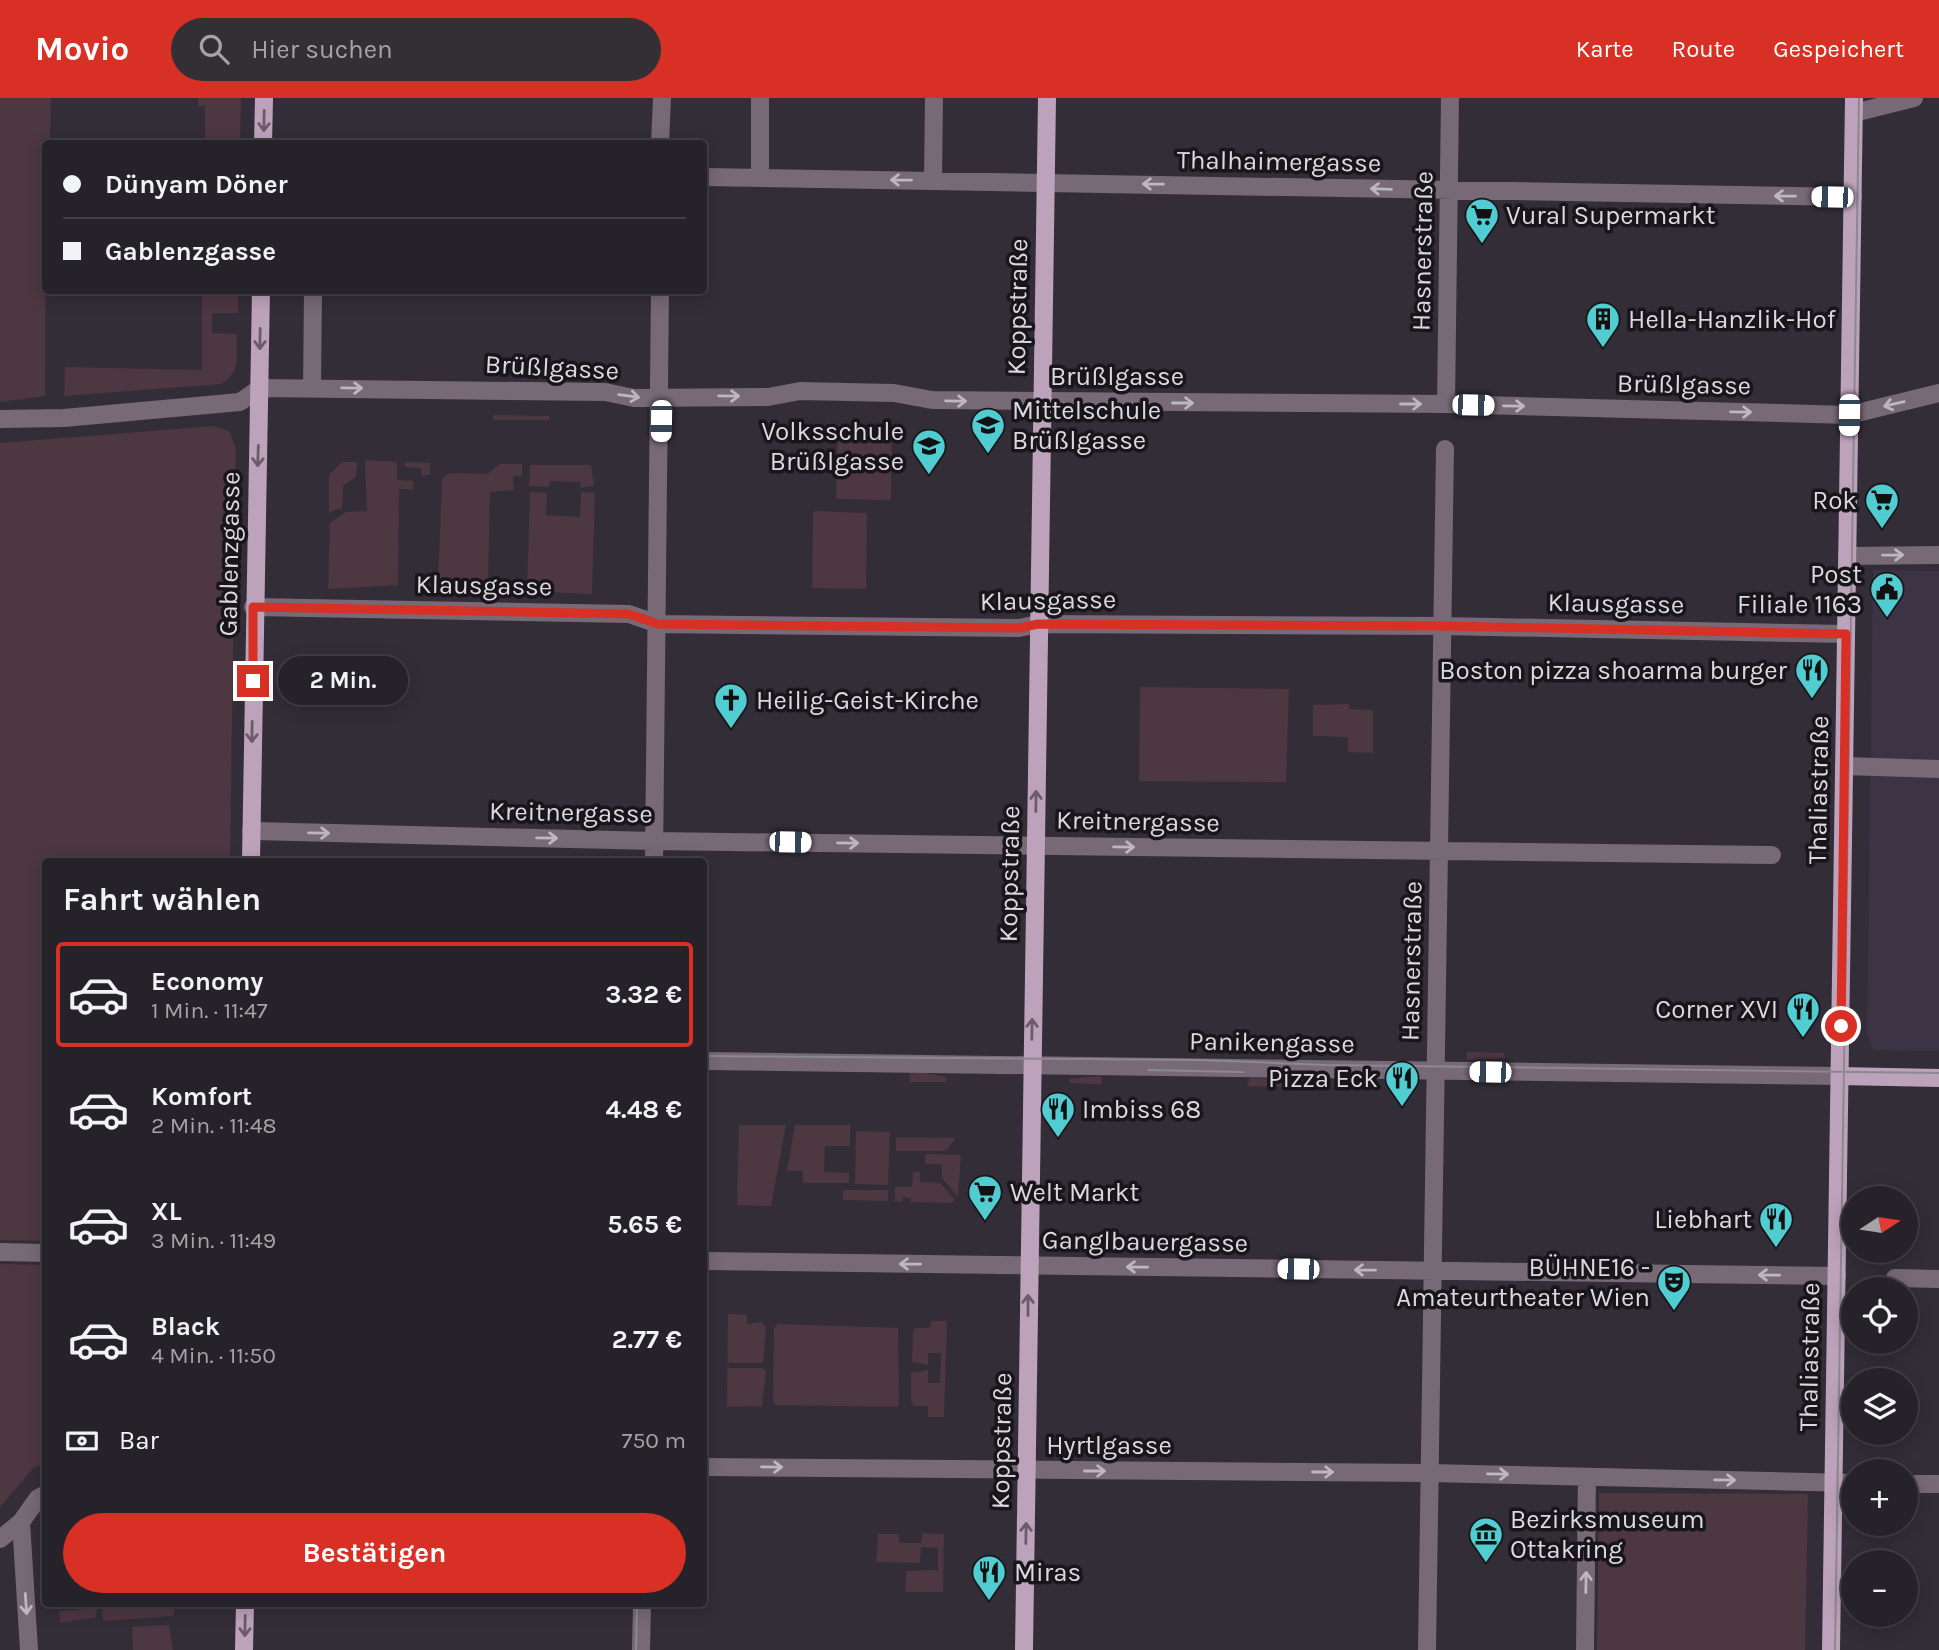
<!DOCTYPE html>
<html lang="de">
<meta charset="utf-8">
<style>
body{margin:0;font-family:Karla,sans-serif;background:#322f35;color:#f1f3f6;height:100vh;display:flex;flex-direction:column;font-size:26px;white-space:nowrap}
*{box-sizing:border-box;margin:0}
p{font-size:23px;color:#a4a4a8}
.icon{flex:none;width:38px;height:38px;fill:none;stroke:currentColor;stroke-width:2;stroke-linecap:round;stroke-linejoin:round}
.map{position:relative;flex:1;overflow:hidden}
.side{position:absolute;left:42px;top:760px;width:665px;height:749px;display:flex;flex-direction:column;background:#262229;border-radius:7px;box-shadow:0 4px 18px #0003,0 0 0 2px #423f46}
.side>*{flex:none}
.guide{position:absolute;left:42px;top:42px;width:665px;height:154px;border-radius:7px;box-shadow:0 4px 18px #0003,0 0 0 2px #423f46;display:grid;align-content:center;height:154px;padding:0 21px;background:#262229}
.needle{width:46px;rotate:78deg}
.fabs{position:absolute;left:1841px;top:1088px;display:grid;gap:14px}
.fabs a{display:grid;place-items:center;width:77px;height:77px;border-radius:50%;background:#262229;box-shadow:0 4px 18px #0003,0 0 0 2px #423f46;font-size:35px}
.end{position:absolute;width:32px;height:32px;margin:-16px;border:9px solid #d93025;background:#fff;box-shadow:0 0 0 4px #fff}
.from{border-radius:50%}
.bubble{position:absolute;height:49px;border-radius:24px;background:#262229;box-shadow:0 4px 18px #0003,0 0 0 2px #423f46;font-size:23px;font-weight:700;line-height:49px;text-align:center}
.car{position:absolute;width:21px;height:42px;margin:-21px -10px;border-radius:9px;box-shadow:0 0 5px 2px #0007;background:linear-gradient(#fff 24%,#345 0 40%,#fff 0 76%,#345 0 86%,#fff 0)}
.guide b{display:flex;align-items:center;gap:24px;height:66px;font-size:26px}
.guide b+b{border-top:2px solid #423f46}
.guide i{width:18px;height:18px;background:#f1f3f6}
ul{padding:0;list-style:none}
li{display:flex;align-items:center;gap:21px;height:105px;margin:0 14px 10px;padding:0 7px;border:4px solid transparent;border-radius:7px}
li div{flex:1}
li b{display:block;font-size:26px}
li em{font-style:normal;font-weight:700}
li.on{border-color:#d93025}
li>.icon{width:63px;height:63px;stroke-width:1.5}
h2{padding:0 21px;font-size:32px;line-height:84px}
.pay{display:flex;align-items:center;gap:18px;height:77px;padding:0 21px;font-size:26px}
.pay p{margin-inline-start:auto}
.cta{display:flex;gap:14px;margin-top:auto;padding:14px 21px}
.cta a{flex:1;height:80px;border-radius:42px;background:#d93025;color:#fff;font-size:28px;font-weight:700;line-height:80px;text-align:center}
header{display:flex;align-items:center;gap:42px;box-sizing:border-box;height:98px;padding:0 35px;background:#d93025;color:#fff}
header strong{font-size:33px}
nav{display:flex;gap:38px;margin-inline-start:auto;font-size:24px}
.search{width:490px;height:63px;background:#322f35;display:flex;align-items:center;gap:18px;box-sizing:border-box;padding:0 24px;border-radius:38px;color:#a4a4a8;font-size:26px}
.map>svg:first-child{display:block}
</style>
<header>
<strong>Movio</strong>
<div class="search"><svg class="icon" aria-label="search" viewBox="0 0 24 24"><circle cx="10" cy="10" r="6"/><path d="M15 15l6 6"/></svg>Hier suchen</div>
<nav><a>Karte</a><a>Route</a><a>Gespeichert</a></nav>
</header>
<div class="map">
<svg width="1939" height="1552" viewBox="0 0 1939 1552">
<rect width="100%" height="100%" fill="#322d37"/>
<path fill="#3c3444" d="M1873,472L1939,473V953L1873,952L1867,936Z"/>
<path fill="#4d3741" d="M0,0H51L50,45L46,46L45,298L0,304Z
M198,0H241L240,45H205V8H198Z
M202,193H238V215H212V235L237,236C236,256 241,276 221,286L64,298L65,269L202,272Z
M493,317L549,318V322H493Z
M838,327L892,328L891,402L836,401Z
M214,328L229,333L236,350L230,763H46L45,1143L0,1142V345Z
M365,362L397,364V382L413,383V391H399L398,487L328,491L330,425L346,414L367,413Z
M342,364H357L356,379L343,388L342,410L329,414V377Z
M405,364L430,365V377H422L421,370L404,369Z
M500,366H522V378H513L514,392L490,394L488,488L438,487L442,381L448,375L487,376Z
M530,367H591L594,388L581,390L580,384L550,383L549,389L529,388Z
M530,394L547,395L546,417L580,419L581,394L595,395L592,496L527,493Z
M813,413L867,415L866,491L812,490Z
M1140,589L1289,591L1286,684L1139,683Z
M1349,606V611L1373,612V655L1348,654V639L1313,638V607Z
M1467,954L1504,955L1505,960L1467,962Z
M909,972L946,979V984H910Z
M1098,978L1102,980L1101,986L1070,985L1069,981Z
M1250,980L1288,981L1289,989L1247,988Z
M739,1027H786L771,1108L737,1107Z
M795,1027H850V1048H825L824,1074L849,1075V1085H803V1073H787Z
M856,1033L890,1034L888,1087L855,1086Z
M896,1039L956,1040L946,1053H896Z
M925,1056L961,1057L958,1099L942,1080V1066H925Z
M913,1074H920V1084L940,1085L955,1102L951,1105L910,1104L911,1100L903,1099L902,1104L895,1103V1089H912Z
M843,1092H888V1103L843,1102Z
M0,1166L45,1167L46,1367L34,1369L0,1409Z
M728,1216L747,1217V1226L762,1224L766,1229L763,1265H728L729,1270H762L766,1273L762,1308L727,1309Z
M931,1223H947L944,1319H928V1308H914L911,1303V1275L928,1272V1285H940L941,1255H928V1267L912,1264L913,1233L915,1230H930Z
M778,1226L898,1230L899,1307L897,1309L776,1307L773,1302L774,1230Z
M1599,1395L1808,1396L1805,1552H1597Z
M922,1435L944,1436L943,1494H905L906,1473L938,1472V1450L921,1449L920,1465L876,1464L878,1436H899V1445H921Z
M102,1505H174V1518L103,1523Z
M97,1510L96,1519L60,1525L59,1513Z
M169,1527L173,1552H133L132,1529Z"/>
<g fill="none" stroke-linecap="round" stroke-linejoin="round">
<path stroke="#776975" stroke-width="18" d="M1854,15L1914,0
M660,46L662,0
M704,79L1853,99
M760,80V0
M933,83L934,0
M312,289L313,192
M1446,306L1450,0
M0,321L64,320L240,304L260,290L605,294L634,300L768,299L800,293L894,295L932,302L1446,306L1849,317L1939,295
M1847,458L1939,457
M253,509L629,516L658,526L1019,530L1038,526L1443,528L1846,536
M1844,668L1939,671
M251,733L654,743L1772,757
M654,763L660,192
M704,963L1840,978
M0,1154L46,1155
M704,1163L1837,1178
M1895,1180L1939,1181
M704,1369L1430,1375L1853,1385
M1906,1386H1939
M21,1424L29,1552
M0,1441L21,1424L38,1400L46,1396
M641,1552L642,1505
M1427,1552L1445,351
M1585,1552L1587,1379"/>
<path stroke="#bda2bb" stroke-width="18" d="M263,46L264,0
M251,763L261,192
M1840,978L1939,980
M244,1552L245,1505
M1024,1552L1047,0
M1831,1552L1854,0"/>
<path stroke="#8c8890" stroke-width="2" d="M704,958L1200,962L1326,967L1939,975
M1148,972L1243,974
M636,1552L637,1505
M1835,1552L1859,0"/>
</g>
<defs><path id="oneway-shaft" d="M-6 0H5M1.5-3L5.5 0L1.5 3" fill="none" stroke-width="1.6" stroke-linecap="round" stroke-linejoin="round" transform="scale(1.75)"/></defs>
<g stroke="#6b5c6b">
<use href="#oneway-shaft" transform="translate(264 23) rotate(91)"/>
<use href="#oneway-shaft" transform="translate(260 241) rotate(91)"/>
<use href="#oneway-shaft" transform="translate(258 358) rotate(92)"/>
<use href="#oneway-shaft" transform="translate(252 634) rotate(91)"/>
<use href="#oneway-shaft" transform="translate(1036 703) rotate(-89)"/>
<use href="#oneway-shaft" transform="translate(1032 931) rotate(-89)"/>
<use href="#oneway-shaft" transform="translate(1028 1207) rotate(-90)"/>
<use href="#oneway-shaft" transform="translate(1026 1435) rotate(-89)"/>
<use href="#oneway-shaft" transform="translate(245 1528) rotate(91)"/>
</g>
<g stroke="#bdb7be">
<use href="#oneway-shaft" transform="translate(901 82) rotate(-179)"/>
<use href="#oneway-shaft" transform="translate(1153 86) rotate(-179)"/>
<use href="#oneway-shaft" transform="translate(1381 91) rotate(-178)"/>
<use href="#oneway-shaft" transform="translate(1785 98) rotate(-179)"/>
<use href="#oneway-shaft" transform="translate(352 290) rotate(1)"/>
<use href="#oneway-shaft" transform="translate(629 298) rotate(7)"/>
<use href="#oneway-shaft" transform="translate(729 298) rotate(1)"/>
<use href="#oneway-shaft" transform="translate(956 303) rotate(1)"/>
<use href="#oneway-shaft" transform="translate(1183 305)"/>
<use href="#oneway-shaft" transform="translate(1411 306)"/>
<use href="#oneway-shaft" transform="translate(1894 306) rotate(167)"/>
<use href="#oneway-shaft" transform="translate(1514 308) rotate(1)"/>
<use href="#oneway-shaft" transform="translate(1741 314) rotate(1)"/>
<use href="#oneway-shaft" transform="translate(1893 457) rotate(-1)"/>
<use href="#oneway-shaft" transform="translate(319 735) rotate(1)"/>
<use href="#oneway-shaft" transform="translate(547 740) rotate(1)"/>
<use href="#oneway-shaft" transform="translate(848 745) rotate(1)"/>
<use href="#oneway-shaft" transform="translate(1124 749) rotate(1)"/>
<use href="#oneway-shaft" transform="translate(910 1166) rotate(-179)"/>
<use href="#oneway-shaft" transform="translate(1137 1169) rotate(-179)"/>
<use href="#oneway-shaft" transform="translate(1365 1172) rotate(-179)"/>
<use href="#oneway-shaft" transform="translate(1769 1177) rotate(-179)"/>
<use href="#oneway-shaft" transform="translate(772 1369) rotate(1)"/>
<use href="#oneway-shaft" transform="translate(1095 1373)"/>
<use href="#oneway-shaft" transform="translate(1323 1374)"/>
<use href="#oneway-shaft" transform="translate(1498 1376) rotate(1)"/>
<use href="#oneway-shaft" transform="translate(1725 1382) rotate(1)"/>
<use href="#oneway-shaft" transform="translate(1586 1484) rotate(-89)"/>
<use href="#oneway-shaft" transform="translate(26 1506) rotate(86)"/>
</g>
<g fill="none" stroke-linecap="round" stroke-linejoin="round">
<path stroke="#d93025" stroke-width="9" d="M253,583V509L629,516L658,526L1019,530L1038,526L1443,528L1846,536L1841,928"/>
</g>
<defs>
<g id="supermarket-pin" transform="scale(1.75)"><path d="M0 17L-7.5 6A9.5 9.5 0 1 1 7.5 6Z" fill="#51ccd1" stroke="#19161b"/><path d="M-6-5.5h2.5l.6 2H6L4.5 2H-2.5L-4.4-4H-6ZM-1.5 3.2a1.3 1.3 0 1 0 .1 0ZM3 3.2a1.3 1.3 0 1 0 .1 0Z" fill="#111"/></g>
<g id="building-pin" transform="scale(1.75)"><path d="M0 17L-7.5 6A9.5 9.5 0 1 1 7.5 6Z" fill="#51ccd1" stroke="#19161b"/><path d="M-4-6H4V6H1V3H-1V6H-4ZM-2.5-4.3h1.7v1.8h-1.7ZM.8-4.3h1.7v1.8H.8ZM-2.5-1h1.7V.8h-1.7ZM.8-1h1.7V.8H.8Z" fill="#111"/></g>
<g id="school-pin" transform="scale(1.75)"><path d="M0 17L-7.5 6A9.5 9.5 0 1 1 7.5 6Z" fill="#51ccd1" stroke="#19161b"/><path d="M0-5L7-2L0 1L-7-2ZM-4 1L0 2.5L4 1V4Q0 6-4 4Z" fill="#111"/></g>
<g id="civic-pin" transform="scale(1.75)"><path d="M0 17L-7.5 6A9.5 9.5 0 1 1 7.5 6Z" fill="#51ccd1" stroke="#19161b"/><path d="M-.6-6.5H3V-4.5H.6V-3L4-1V1h2V6H-6V1h2V-1L-.6-3ZM-1.2 2.5V6h2.4V2.5Z" fill="#111"/></g>
<g id="restaurant-pin" transform="scale(1.75)"><path d="M0 17L-7.5 6A9.5 9.5 0 1 1 7.5 6Z" fill="#51ccd1" stroke="#19161b"/><path d="M-5-6h1v4h1v-4h1v4h1v-4h1v5L-1.5 .5V6h-2V.5L-5-1ZM5-6V6H3V1.5H1.5Q1.5-4 5-6Z" fill="#111"/></g>
<g id="church-pin" transform="scale(1.75)"><path d="M0 17L-7.5 6A9.5 9.5 0 1 1 7.5 6Z" fill="#51ccd1" stroke="#19161b"/><path d="M-1.2-6h2.4v3.5h3.3v2.4h-3.3V6h-2.4V-.1h-3.3v-2.4h3.3Z" fill="#111"/></g>
<g id="theatre-pin" transform="scale(1.75)"><path d="M0 17L-7.5 6A9.5 9.5 0 1 1 7.5 6Z" fill="#51ccd1" stroke="#19161b"/><path d="M-5-5.5Q0-4 5-5.5V0Q5 5 0 6Q-5 5-5 0ZM-3.3-2.5H-1v1.5H-3.3ZM1-2.5H3.3v1.5H1ZM-2.8 1Q0 5.5 2.8 1Z" fill="#111"/></g>
<g id="museum-pin" transform="scale(1.75)"><path d="M0 17L-7.5 6A9.5 9.5 0 1 1 7.5 6Z" fill="#51ccd1" stroke="#19161b"/><path d="M0-6L6-3V-2H-6V-3ZM-5-1h2V3h-2ZM-1-1h2V3h-2ZM3-1h2V3H3ZM-6 4H6V6H-6Z" fill="#111"/></g>
</defs>
<g fill-rule="evenodd">
<use href="#supermarket-pin" x="1482" y="117"/>
<use href="#building-pin" x="1603" y="221"/>
<use href="#school-pin" x="988" y="327"/>
<use href="#school-pin" x="929" y="348"/>
<use href="#supermarket-pin" x="1882" y="402"/>
<use href="#civic-pin" x="1887" y="491"/>
<use href="#restaurant-pin" x="1812" y="572"/>
<use href="#church-pin" x="731" y="602"/>
<use href="#restaurant-pin" x="1803" y="911"/>
<use href="#restaurant-pin" x="1402" y="980"/>
<use href="#restaurant-pin" x="1058" y="1011"/>
<use href="#supermarket-pin" x="985" y="1094"/>
<use href="#restaurant-pin" x="1776" y="1121"/>
<use href="#theatre-pin" x="1674" y="1184"/>
<use href="#museum-pin" x="1486" y="1436"/>
<use href="#restaurant-pin" x="989" y="1474"/>
</g>
<g text-anchor="middle" stroke-width="7" stroke-linejoin="round" paint-order="stroke">
<g font-size="26" fill="#dbd8de" stroke="#19161b">
<text transform="translate(1279 63) rotate(1)" y="9">Thalhaimergasse</text>
<text transform="translate(1422 153) rotate(-89)" y="9">Hasnerstraße</text>
<text transform="translate(1017 209) rotate(-89)" y="9">Koppstraße</text>
<text transform="translate(552 269) rotate(3)" y="9">Brüßlgasse</text>
<text x="1117" y="287">Brüßlgasse</text>
<text transform="translate(1684 286) rotate(1)" y="9">Brüßlgasse</text>
<text transform="translate(229 456) rotate(-89)" y="9">Gablenzgasse</text>
<text transform="translate(484 487) rotate(1)" y="9">Klausgasse</text>
<text transform="translate(1048 502) rotate(-1)" y="9">Klausgasse</text>
<text transform="translate(1616 505) rotate(1)" y="9">Klausgasse</text>
<text transform="translate(1818 692) rotate(-89)" y="9">Thaliastraße</text>
<text transform="translate(571 714) rotate(1)" y="9">Kreitnergasse</text>
<text transform="translate(1138 723) rotate(1)" y="9">Kreitnergasse</text>
<text transform="translate(1009 776) rotate(-89)" y="9">Koppstraße</text>
<text transform="translate(1411 863) rotate(-89)" y="9">Hasnerstraße</text>
<text transform="translate(1272 944) rotate(1)" y="9">Panikengasse</text>
<text transform="translate(1145 1143) rotate(1)" y="9">Ganglbauergasse</text>
<text transform="translate(1809 1259) rotate(-89)" y="9">Thaliastraße</text>
<text transform="translate(1001 1343) rotate(-89)" y="9">Koppstraße</text>
<text x="1109" y="1356">Hyrtlgasse</text>
</g>
<g font-size="26" fill="#dbd8de" stroke="#19161b" text-anchor="start">
<text x="1506" y="126">Vural Supermarkt</text>
<text x="1628" y="230">Hella-Hanzlik-Hof</text>
<text x="1012" y="321">Mittelschule<tspan x="1012" dy="30">Brüßlgasse</tspan></text>
<text x="904" y="342" text-anchor="end">Volksschule<tspan x="904" dy="30">Brüßlgasse</tspan></text>
<text x="1857" y="411" text-anchor="end">Rok</text>
<text x="1862" y="485" text-anchor="end">Post<tspan x="1862" dy="30">Filiale 1163</tspan></text>
<text x="1787" y="581" text-anchor="end">Boston pizza shoarma burger</text>
<text x="756" y="611">Heilig-Geist-Kirche</text>
<text x="1778" y="920" text-anchor="end">Corner XVI</text>
<text x="1378" y="989" text-anchor="end">Pizza Eck</text>
<text x="1082" y="1020">Imbiss 68</text>
<text x="1010" y="1103">Welt Markt</text>
<text x="1752" y="1130" text-anchor="end">Liebhart</text>
<text x="1650" y="1178" text-anchor="end">BÜHNE16 -<tspan x="1650" dy="30">Amateurtheater Wien</tspan></text>
<text x="1510" y="1430">Bezirksmuseum<tspan x="1510" dy="30">Ottakring</tspan></text>
<text x="1014" y="1483">Miras</text>
</g>
</g>
</svg>
<div class="fabs">
<a><svg class="needle" viewBox="-14 -14 28 28"><path d="M0-13l5 13h-10z" fill="#e53935"/><path d="M0 13l5-13h-10z" fill="#a4a4a8"/></svg></a>
<a><svg class="icon" aria-label="locate" viewBox="0 0 24 24"><circle cx="12" cy="12" r="6"/><path d="M12 2v4M12 18v4M2 12h4M18 12h4"/></svg></a>
<a><svg class="icon" aria-label="layers" viewBox="0 0 24 24"><path d="M12 4l9 5-9 5-9-5zM3 14l9 5 9-5"/></svg></a>
<a>+</a>
<a>−</a>
</div>
<i class="end from" style="left:1841px;top:928px"></i>
<i class="end" style="left:253px;top:583px"></i>
<div class="bubble" style="left:278px;top:558px;width:130px">2 Min.</div>
<i class="car" style="left:1832px;top:99px;rotate:271deg"></i>
<i class="car" style="left:1473px;top:307px;rotate:91deg"></i>
<i class="car" style="left:1849px;top:317px;rotate:181deg"></i>
<i class="car" style="left:661px;top:323px;rotate:181deg"></i>
<i class="car" style="left:790px;top:744px;rotate:91deg"></i>
<i class="car" style="left:1490px;top:974px;rotate:271deg"></i>
<i class="car" style="left:1298px;top:1171px;rotate:271deg"></i>
<div class="guide">
<b><i class="from"></i>Dünyam Döner</b>
<b><i></i>Gablenzgasse</b>
</div>
<section class="side">
<h2>Fahrt wählen</h2>
<ul>
<li class="on"><svg class="icon" aria-label="car" viewBox="0 0 24 24"><path d="M5 17H2v-5l4-1 3-4h7l3 4 3 1v5h-3M9 17h6M6 11h13"/><circle cx="7" cy="17" r="2"/><circle cx="17" cy="17" r="2"/></svg><div><b>Economy</b><p>1 Min. · 11:47</p></div><em>3.32 €</em></li>
<li><svg class="icon" aria-label="car" viewBox="0 0 24 24"><path d="M5 17H2v-5l4-1 3-4h7l3 4 3 1v5h-3M9 17h6M6 11h13"/><circle cx="7" cy="17" r="2"/><circle cx="17" cy="17" r="2"/></svg><div><b>Komfort</b><p>2 Min. · 11:48</p></div><em>4.48 €</em></li>
<li><svg class="icon" aria-label="car" viewBox="0 0 24 24"><path d="M5 17H2v-5l4-1 3-4h7l3 4 3 1v5h-3M9 17h6M6 11h13"/><circle cx="7" cy="17" r="2"/><circle cx="17" cy="17" r="2"/></svg><div><b>XL</b><p>3 Min. · 11:49</p></div><em>5.65 €</em></li>
<li><svg class="icon" aria-label="car" viewBox="0 0 24 24"><path d="M5 17H2v-5l4-1 3-4h7l3 4 3 1v5h-3M9 17h6M6 11h13"/><circle cx="7" cy="17" r="2"/><circle cx="17" cy="17" r="2"/></svg><div><b>Black</b><p>4 Min. · 11:50</p></div><em>2.77 €</em></li>
</ul>
<div class="pay"><svg class="icon" aria-label="cash" viewBox="0 0 24 24"><path d="M3 7h18v10H3z"/><circle cx="12" cy="12" r="2"/></svg>Bar<p>750 m</p></div>
<div class="cta"><a>Bestätigen</a></div>
</section>
</div>
